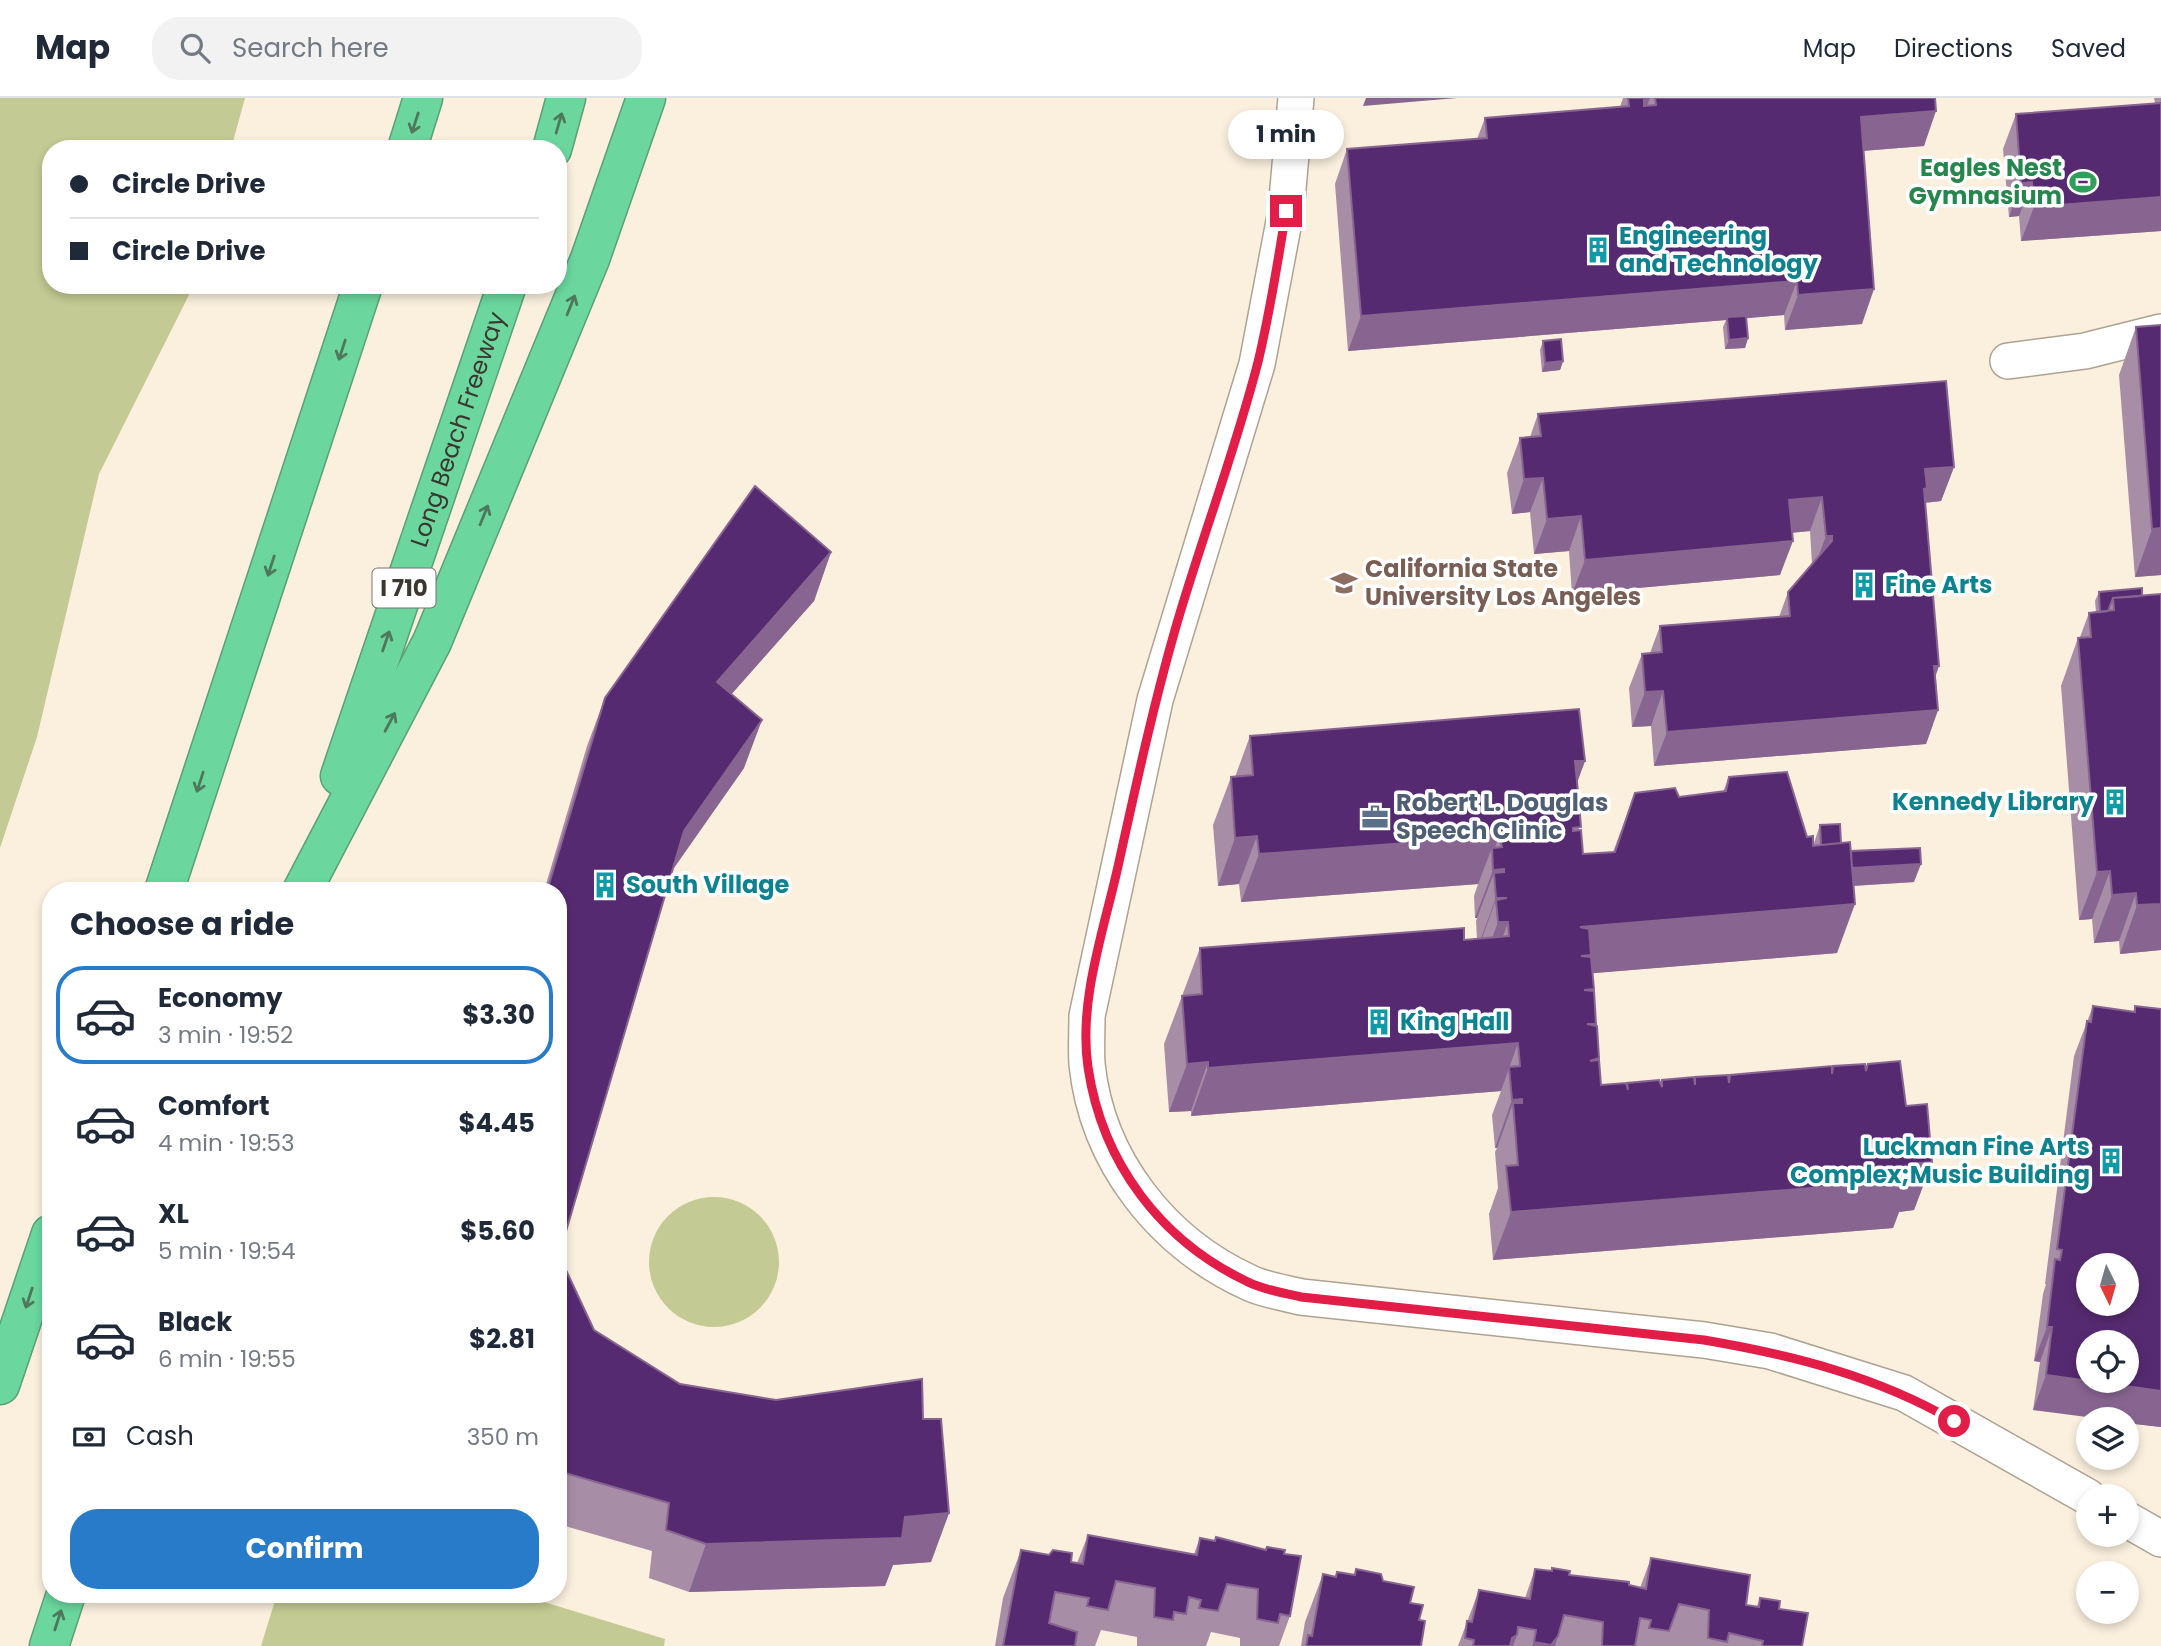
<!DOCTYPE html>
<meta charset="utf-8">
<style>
body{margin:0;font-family:Poppins,sans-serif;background:#f2f2f3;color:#1f2937;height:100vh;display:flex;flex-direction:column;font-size:26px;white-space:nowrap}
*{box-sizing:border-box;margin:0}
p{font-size:23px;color:#747a83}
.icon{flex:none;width:38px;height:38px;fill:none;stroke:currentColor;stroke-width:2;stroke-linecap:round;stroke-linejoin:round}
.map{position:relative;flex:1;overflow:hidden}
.panel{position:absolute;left:42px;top:784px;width:525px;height:721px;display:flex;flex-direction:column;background:#fff;border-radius:28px;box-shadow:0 4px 10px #0003}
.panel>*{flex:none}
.banner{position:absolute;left:42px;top:42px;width:525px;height:154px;border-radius:28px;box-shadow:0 4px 10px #0003;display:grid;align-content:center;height:154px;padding:0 28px;background:#fff}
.needle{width:46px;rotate:175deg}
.fabs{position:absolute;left:2076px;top:1155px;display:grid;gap:14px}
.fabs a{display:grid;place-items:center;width:63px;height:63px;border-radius:50%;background:#fff;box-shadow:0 4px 10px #0003;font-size:35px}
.end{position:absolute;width:32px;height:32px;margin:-16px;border:9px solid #e11d48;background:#fff;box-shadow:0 0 0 4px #fff}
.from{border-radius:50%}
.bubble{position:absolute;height:49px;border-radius:24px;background:#fff;box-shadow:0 4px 10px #0003;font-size:23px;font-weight:700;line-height:49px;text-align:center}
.banner b{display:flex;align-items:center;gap:24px;height:66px;font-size:26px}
.banner b+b{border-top:2px solid #e0e1e3}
.banner i{width:18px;height:18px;background:#1f2937}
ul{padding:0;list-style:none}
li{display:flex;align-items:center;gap:21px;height:98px;margin:0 14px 10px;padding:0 14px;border:4px solid transparent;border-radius:28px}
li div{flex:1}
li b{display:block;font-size:26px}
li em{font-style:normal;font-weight:700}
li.active{border-color:#287bc9}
li>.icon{width:63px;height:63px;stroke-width:1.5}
h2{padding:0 28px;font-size:32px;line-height:84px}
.pay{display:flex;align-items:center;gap:18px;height:77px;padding:0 28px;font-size:26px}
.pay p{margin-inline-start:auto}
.action{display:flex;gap:14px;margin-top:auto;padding:14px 28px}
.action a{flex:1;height:80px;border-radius:28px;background:#287bc9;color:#fff;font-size:28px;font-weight:700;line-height:80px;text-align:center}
header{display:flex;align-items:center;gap:42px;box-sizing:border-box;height:98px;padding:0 35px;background:#fff;border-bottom:2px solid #e0e1e3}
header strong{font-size:33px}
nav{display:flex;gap:38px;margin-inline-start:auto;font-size:24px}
.search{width:490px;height:63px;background:#f2f2f3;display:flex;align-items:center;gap:18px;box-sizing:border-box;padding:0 24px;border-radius:28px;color:#747a83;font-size:26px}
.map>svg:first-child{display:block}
</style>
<header>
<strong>Map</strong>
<div class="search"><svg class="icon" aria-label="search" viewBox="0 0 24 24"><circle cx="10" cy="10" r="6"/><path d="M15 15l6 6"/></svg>Search here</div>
<nav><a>Map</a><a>Directions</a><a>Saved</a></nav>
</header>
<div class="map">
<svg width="2161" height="1548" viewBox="0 0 2161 1548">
<rect width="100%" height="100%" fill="#fbf0de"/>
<path fill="#c4ca93" d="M0,0H245L231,51H51V187H194L99,376L37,639L0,750Z
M649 1164a65 65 0 1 1 130 0a65 65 0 1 1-130 0Z
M277,1496H518L665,1541L664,1548H261Z"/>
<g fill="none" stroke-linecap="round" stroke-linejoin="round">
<g stroke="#aea393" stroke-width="38">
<path id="street" d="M1296,0L1286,113L1257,266L1155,602L1087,918C1087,934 1086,950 1087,966C1097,1063 1162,1145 1250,1185C1265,1192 1285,1195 1301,1199L1704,1242L1770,1253L1904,1295L2088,1399
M2008,263L2085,253L2161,234
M2126,1421L2161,1441"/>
</g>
<g stroke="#5a9f78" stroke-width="41">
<g id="highway">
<path d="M407,51L423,0"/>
<path d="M552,51L566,0"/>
<path id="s1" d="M340,678L507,187"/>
<path d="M164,793L363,187"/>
<path d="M302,793L432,544L590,161L646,0"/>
<path d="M0,1287L51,1136"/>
<path d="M49,1548L66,1496"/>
</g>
</g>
<use href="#street" stroke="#fff" stroke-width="35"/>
<use href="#highway" stroke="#6bd79f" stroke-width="38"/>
</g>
<path fill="#a88da7" d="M1623,0H1935L1924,48L1863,53L1862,226L1785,232L1784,217L1746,220L1748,240L1745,250L1725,251L1723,229L1726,222L1348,253L1335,86L1347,51L1477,41L1485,20L1620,9Z
M2154,0H2161V133L2021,143L2019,118L2009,119L2003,51L2016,16L2155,5Z
M2161,227V477L2135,479L2119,277L2136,229Z
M1543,243L1563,263L1560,272L1542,274L1540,252Z
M1538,316L1954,369L1941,403L1925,405L1938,612L1926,646L1654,668L1651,628L1632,629L1629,590L1642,556L1650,555L1660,528L1779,519L1788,494L1812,466L1810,433L1792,435L1780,477L1572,496L1569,453L1534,456L1530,414L1512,416L1507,375L1520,340L1530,339Z
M831,454L814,503L731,596L744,670L672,773L559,1157L594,1232L680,1286L776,1302L923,1321L949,1415L931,1464L893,1467L885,1488L689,1494L649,1480L652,1453L558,1426V793H544L587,648L605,600Z
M2142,490L2161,852L2120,856L2119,843L2094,845L2092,821L2079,822L2061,588L2078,540L2080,539L2089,515L2096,514L2095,503L2099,494Z
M1250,638L1585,663L1577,685L1579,732L1583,756L1613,754L1635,695L1679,699L1723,694L1729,679L1807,739L1813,748L1820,727L1851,753L1914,784L1854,788L1837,855L1592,875L1601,987H1626L1627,985H1661L1662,982L1694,983L1695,979L1729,981L1730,977L1866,971L1906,1008L1932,1064L1914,1112L1899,1114L1893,1130L1493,1162L1489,1116L1498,1090L1495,1054L1497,1050H1495L1492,1017L1501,993L1191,1018V1013L1169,1014L1164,946L1200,850L1477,841L1476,823L1477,820H1475L1474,798L1478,786L1241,804L1239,786L1218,788L1213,727L1231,679H1235Z
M2093,908L2133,914L2135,908L2161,1329L2126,1325V1321L2033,1312L2040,1264L2034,1263L2043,1196L2046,1186H2045L2074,958Z
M1088,1437L1194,1456L1200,1440L1215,1443L1216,1439L1265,1452L1267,1449L1284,1456L1290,1518L1279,1548H1240V1540L1211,1534L1206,1548H1137V1539L1101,1532L1095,1548H995L1003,1500L1021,1452L1077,1465Z
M1651,1460L1746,1507L1757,1508L1760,1500L1779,1511L1802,1548H1458L1479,1492L1525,1500L1535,1471L1551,1473L1552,1470L1569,1477L1640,1490Z
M1356,1471L1383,1483L1410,1505L1419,1522L1421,1548H1301L1305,1524L1323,1476L1336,1478L1337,1474L1354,1477Z"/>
<path fill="#886591" d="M1366,0H1457L1363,8Z
M1642,0H1650L1641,24Z
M1936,13L1924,48L1848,54L1861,19Z
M2032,84L2019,118L2009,119L2021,85Z
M2161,99V133L2021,143L2034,109Z
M1797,183L1784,217L1727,222V219L1726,222L1348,253L1361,218Z
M1874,191L1862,226L1785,232L1798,197Z
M1748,240L1745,250L1725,251L1729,242Z
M1563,263L1560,272L1542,274L1545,265Z
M1954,369L1941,403L1921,405L1925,371Z
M1543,380L1530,414L1512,416L1524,381Z
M1822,399L1810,433L1776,436L1789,402Z
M1581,418L1569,453L1534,456L1547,421Z
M2161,430V477L2135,479L2152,431Z
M1826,438H1832L1819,472L1813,473Z
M1793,443L1780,477L1572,496L1585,462Z
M831,454L814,503L699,633L717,584Z
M1934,568H1939L1927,603Z
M1663,593L1651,628L1632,629L1645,594Z
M1938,612L1926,646L1654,668L1667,634Z
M762,622L744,670L666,781L684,733Z
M1575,663H1585L1573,695L1578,694L1560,743Z
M1257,738L1239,786L1218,788L1235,740Z
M1499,738L1492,757V750L1478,786L1241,804L1259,756Z
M1921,766L1914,784L1816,790L1822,772Z
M1504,771L1495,795L1494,775L1477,820H1475L1493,772Z
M2110,773L2092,821L2079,822L2097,774Z
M2136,795L2119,843L2094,845L2112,797Z
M1496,800H1507L1508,824L1491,872L1480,873L1498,824L1496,802L1479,848H1478Z
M1855,806L1837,855L1584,876L1580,829Z
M2161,806V852L2120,856L2137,807Z
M1518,945L1501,993L1191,1018L1208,970Z
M1208,964L1191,1013L1169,1014L1187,966Z
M1522,1001L1514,1021L1513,1005L1497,1050H1495L1512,1002Z
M1932,1064L1914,1112L1899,1114L1893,1130L1493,1162L1511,1114Z
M2047,1229H2052L2040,1264L2034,1263Z
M2046,1277L2161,1293V1329L2126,1325V1321H2102L2033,1312Z
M949,1415L931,1464L893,1467L885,1488L689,1494L706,1446L905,1419Z
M1517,1537L1513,1548H1509L1512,1540Z
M1558,1538L1555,1548H1532L1534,1544Z"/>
<path fill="#562a70" stroke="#886591" stroke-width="2" fill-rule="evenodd" d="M1628,0H1644V8L1656,7L1655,0H1935L1936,13L1861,19L1874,191L1798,197L1797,183L1361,218L1347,51L1487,40L1485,20L1629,8Z
M2161,5V99L2034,109L2032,84L2021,85L2016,16Z
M1746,218L1748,240L1729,242L1727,219Z
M2161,227V430L2152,431L2136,229Z
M1561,241L1563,263L1545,265L1543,243Z
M1946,283L1954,369L1925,371L1927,390L1924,391L1939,568H1934L1938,612L1667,634L1663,593L1645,594L1642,556L1662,554L1660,528L1790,518L1788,494L1832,443V438H1826L1822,399L1789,402L1793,443L1585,462L1581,418L1547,421L1543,380L1524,381L1520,340L1541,338L1538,316Z
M755,388L831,454L717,584L762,622L684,733L559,1157L594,1232L680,1286L776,1302L922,1281L923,1321H941L949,1415L905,1419L902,1440L706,1446L666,1432L669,1405L558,1373V793H547L605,600Z
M2142,490V498L2113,500L2108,513L2100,514L2099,494Z
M2161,496V806L2137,807L2136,795L2112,797L2110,773L2097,774L2078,540L2091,539L2089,515L2114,512L2113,500Z
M1579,611L1585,663H1575L1578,694L1569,695L1578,696L1581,729L1573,730V733L1581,732L1583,756L1615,754L1635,695L1675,690L1679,699L1726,693L1729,679L1787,674L1807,739L1813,738V748L1850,744L1855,806L1580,829L1589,831L1591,857L1581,858L1591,859L1594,891L1584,892L1594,893L1596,926H1587L1597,928L1599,960L1590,963L1599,962L1601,987L1626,985L1628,992L1627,985L1659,982L1662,989V982L1694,979L1695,987V979L1728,977L1729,985L1730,977L1832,968V976L1833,968L1865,966L1866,973L1868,966L1900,963L1906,1008L1927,1006L1932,1064L1909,1066L1911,1082L1511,1114L1506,1068L1518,1067L1513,1005H1522V1001L1512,1002L1509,969L1520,968L1518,945L1208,970V964L1187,966L1182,898L1202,896L1200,850L1464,830V842L1509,838L1508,824H1498L1496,802L1507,800H1496L1494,775L1504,774V771L1493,772L1492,750L1502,749L1499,738L1259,756L1257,738L1235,740L1231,679L1253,677L1250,638Z
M1840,726L1841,745L1821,747L1820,727Z
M1920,750L1921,766L1852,770L1851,753Z
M2093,908L2135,914V908L2161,911V1293L2046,1277L2052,1229H2047L2055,1161L2060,1162L2062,1152L2057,1151L2087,923L2091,924ZM2088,1167H2126V1206H2088ZM2088,1244H2126V1283H2088Z
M1088,1437L1197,1457L1200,1440L1215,1443L1216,1439L1266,1452L1267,1449L1285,1452L1284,1456L1301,1458L1290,1518L1280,1516L1278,1525L1257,1521L1258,1491L1227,1486L1218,1513L1199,1510L1201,1502L1189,1499L1186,1516L1174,1514L1173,1522L1154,1519L1155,1490L1116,1483L1108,1512L1087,1508L1089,1500L1055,1494L1049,1525L1077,1534L1075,1548H1003L1021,1452L1049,1457L1053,1452L1072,1455L1071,1464L1083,1466Z
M1651,1460L1750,1477L1746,1507L1759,1509L1760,1500L1780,1503L1779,1511L1808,1515L1802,1548H1762L1763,1543L1729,1535L1727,1544L1708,1540L1709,1512L1679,1506L1669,1533L1649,1530L1651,1522L1640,1520L1635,1548H1602L1603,1524L1564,1517L1558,1538L1551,1547L1534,1544L1536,1532L1518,1529L1517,1537L1512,1540L1510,1548H1473L1474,1542L1465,1540L1467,1523L1472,1524L1479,1492L1530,1501L1535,1471L1552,1473V1470L1570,1473L1569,1477L1629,1484V1487L1646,1491Z
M1356,1471L1381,1476L1383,1483L1414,1489L1410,1505L1423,1507L1419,1522L1425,1523L1421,1548H1306L1308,1537L1312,1538L1323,1476L1336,1479L1337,1474L1355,1477Z"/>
<defs><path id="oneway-shaft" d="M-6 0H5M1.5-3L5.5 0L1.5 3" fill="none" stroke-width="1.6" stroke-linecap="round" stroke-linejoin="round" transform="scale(1.75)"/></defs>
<g stroke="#4e775c">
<use href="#oneway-shaft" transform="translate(415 25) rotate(108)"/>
<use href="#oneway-shaft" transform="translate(559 25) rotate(-74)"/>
<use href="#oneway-shaft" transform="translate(571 207) rotate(-68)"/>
<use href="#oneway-shaft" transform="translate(342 252) rotate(108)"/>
<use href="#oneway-shaft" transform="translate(484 417) rotate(-68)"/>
<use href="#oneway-shaft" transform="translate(271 468) rotate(108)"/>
<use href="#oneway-shaft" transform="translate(386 543) rotate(-71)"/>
<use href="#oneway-shaft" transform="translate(390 624) rotate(-62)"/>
<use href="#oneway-shaft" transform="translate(200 684) rotate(108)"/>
<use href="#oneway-shaft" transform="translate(29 1200) rotate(108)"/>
<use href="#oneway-shaft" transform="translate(58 1522) rotate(-72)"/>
</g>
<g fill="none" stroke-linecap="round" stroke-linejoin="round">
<path stroke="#e11d48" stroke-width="9" d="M1286,113C1278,164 1270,214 1258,264C1235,354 1201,442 1175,532C1153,609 1136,687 1119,764C1105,829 1078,902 1088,969C1102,1065 1161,1143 1248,1184C1264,1192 1284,1195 1301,1199L1704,1242C1792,1257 1876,1278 1954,1323"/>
</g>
<defs>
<g id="stadium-bare" transform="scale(2.1)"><path d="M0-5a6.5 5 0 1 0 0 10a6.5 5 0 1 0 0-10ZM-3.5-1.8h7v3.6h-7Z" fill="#2e9e5b" stroke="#fff" stroke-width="2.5" paint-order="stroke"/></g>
<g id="building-bare" transform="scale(2.1)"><path d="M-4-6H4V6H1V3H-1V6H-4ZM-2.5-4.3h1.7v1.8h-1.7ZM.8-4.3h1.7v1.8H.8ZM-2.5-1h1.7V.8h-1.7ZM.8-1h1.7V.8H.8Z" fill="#0f9aa8" stroke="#fff" stroke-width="2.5" paint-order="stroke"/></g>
<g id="university-bare" transform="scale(2.1)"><path d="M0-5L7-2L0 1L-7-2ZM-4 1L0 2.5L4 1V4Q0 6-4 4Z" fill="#8d6e63" stroke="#fff" stroke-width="2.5" paint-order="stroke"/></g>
<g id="office-bare" transform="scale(2.1)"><path d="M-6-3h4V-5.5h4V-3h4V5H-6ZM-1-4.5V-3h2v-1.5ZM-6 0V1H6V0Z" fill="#5c6f8a" stroke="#fff" stroke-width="2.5" paint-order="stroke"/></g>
</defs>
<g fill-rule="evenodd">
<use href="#stadium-bare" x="2083" y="84"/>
<use href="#building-bare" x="1598" y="152"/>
<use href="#university-bare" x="1344" y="485"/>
<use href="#building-bare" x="1864" y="487"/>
<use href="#building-bare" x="2115" y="704"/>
<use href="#office-bare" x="1375" y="719"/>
<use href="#building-bare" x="605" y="787"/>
<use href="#building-bare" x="1379" y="924"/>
<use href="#building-bare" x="2111" y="1063"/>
</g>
<g text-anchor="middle" stroke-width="7" stroke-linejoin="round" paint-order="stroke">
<rect fill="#fff" stroke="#76736e" stroke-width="2" x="372.5" y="470.5" width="63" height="39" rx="5"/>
<g font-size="23" font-weight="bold" fill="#3b3730">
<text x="404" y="498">I 710</text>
</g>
<g font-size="24" font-weight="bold" fill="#27864d" stroke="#fff" text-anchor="end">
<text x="2062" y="78">Eagles Nest<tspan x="2062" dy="28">Gymnasium</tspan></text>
</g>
<g font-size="24" font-weight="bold" fill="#0d838f" stroke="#fff" text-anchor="start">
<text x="1619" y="146">Engineering<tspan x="1619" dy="28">and Technology</tspan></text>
<text x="1885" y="495">Fine Arts</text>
<text x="2094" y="712" text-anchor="end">Kennedy Library</text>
<text x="626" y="795">South Village</text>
<text x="1400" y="932">King Hall</text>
<text x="2090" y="1057" text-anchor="end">Luckman Fine Arts<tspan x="2090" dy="28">Complex;Music Building</tspan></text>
</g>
<g font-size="24" fill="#3b3730" stroke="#fff">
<text dy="8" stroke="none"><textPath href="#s1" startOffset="366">Long Beach Freeway</textPath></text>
</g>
<g font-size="24" font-weight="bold" fill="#785e54" stroke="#fff" text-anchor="start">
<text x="1365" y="479">California State<tspan x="1365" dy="28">University Los Angeles</tspan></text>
</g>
<g font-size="24" font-weight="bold" fill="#4e5e75" stroke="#fff" text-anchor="start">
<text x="1396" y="713">Robert L. Douglas<tspan x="1396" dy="28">Speech Clinic</tspan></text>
</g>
</g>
</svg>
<div class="fabs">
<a><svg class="needle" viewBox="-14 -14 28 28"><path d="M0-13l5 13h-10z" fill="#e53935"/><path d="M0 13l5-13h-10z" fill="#747a83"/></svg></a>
<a><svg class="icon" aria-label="locate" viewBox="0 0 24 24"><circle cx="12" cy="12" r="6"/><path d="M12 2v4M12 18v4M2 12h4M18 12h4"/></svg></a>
<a><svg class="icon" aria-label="layers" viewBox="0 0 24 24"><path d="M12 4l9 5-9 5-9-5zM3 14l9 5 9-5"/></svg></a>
<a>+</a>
<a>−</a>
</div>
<i class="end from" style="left:1954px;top:1323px"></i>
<i class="end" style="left:1286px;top:113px"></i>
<div class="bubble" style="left:1228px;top:12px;width:116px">1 min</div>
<div class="banner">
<b><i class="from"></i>Circle Drive</b>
<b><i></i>Circle Drive</b>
</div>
<section class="panel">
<h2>Choose a ride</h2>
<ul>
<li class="active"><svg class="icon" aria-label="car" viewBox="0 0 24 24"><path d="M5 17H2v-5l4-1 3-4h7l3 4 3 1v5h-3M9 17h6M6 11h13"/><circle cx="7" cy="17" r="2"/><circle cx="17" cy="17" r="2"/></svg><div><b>Economy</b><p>3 min · 19:52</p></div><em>$3.30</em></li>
<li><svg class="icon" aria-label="car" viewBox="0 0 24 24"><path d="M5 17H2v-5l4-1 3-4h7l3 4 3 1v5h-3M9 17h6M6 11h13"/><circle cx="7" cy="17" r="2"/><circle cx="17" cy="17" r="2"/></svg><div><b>Comfort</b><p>4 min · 19:53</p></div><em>$4.45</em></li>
<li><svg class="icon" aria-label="car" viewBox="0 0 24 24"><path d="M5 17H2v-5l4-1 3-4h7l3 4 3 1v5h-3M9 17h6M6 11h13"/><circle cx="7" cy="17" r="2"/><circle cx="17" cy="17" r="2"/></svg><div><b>XL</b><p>5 min · 19:54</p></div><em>$5.60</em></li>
<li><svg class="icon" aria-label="car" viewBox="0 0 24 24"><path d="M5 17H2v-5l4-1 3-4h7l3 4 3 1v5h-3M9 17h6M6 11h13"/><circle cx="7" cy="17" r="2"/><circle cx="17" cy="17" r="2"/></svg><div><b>Black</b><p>6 min · 19:55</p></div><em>$2.81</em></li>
</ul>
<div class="pay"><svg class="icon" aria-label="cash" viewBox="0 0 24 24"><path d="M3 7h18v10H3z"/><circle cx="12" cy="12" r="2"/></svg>Cash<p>350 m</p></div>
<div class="action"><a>Confirm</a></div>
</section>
</div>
